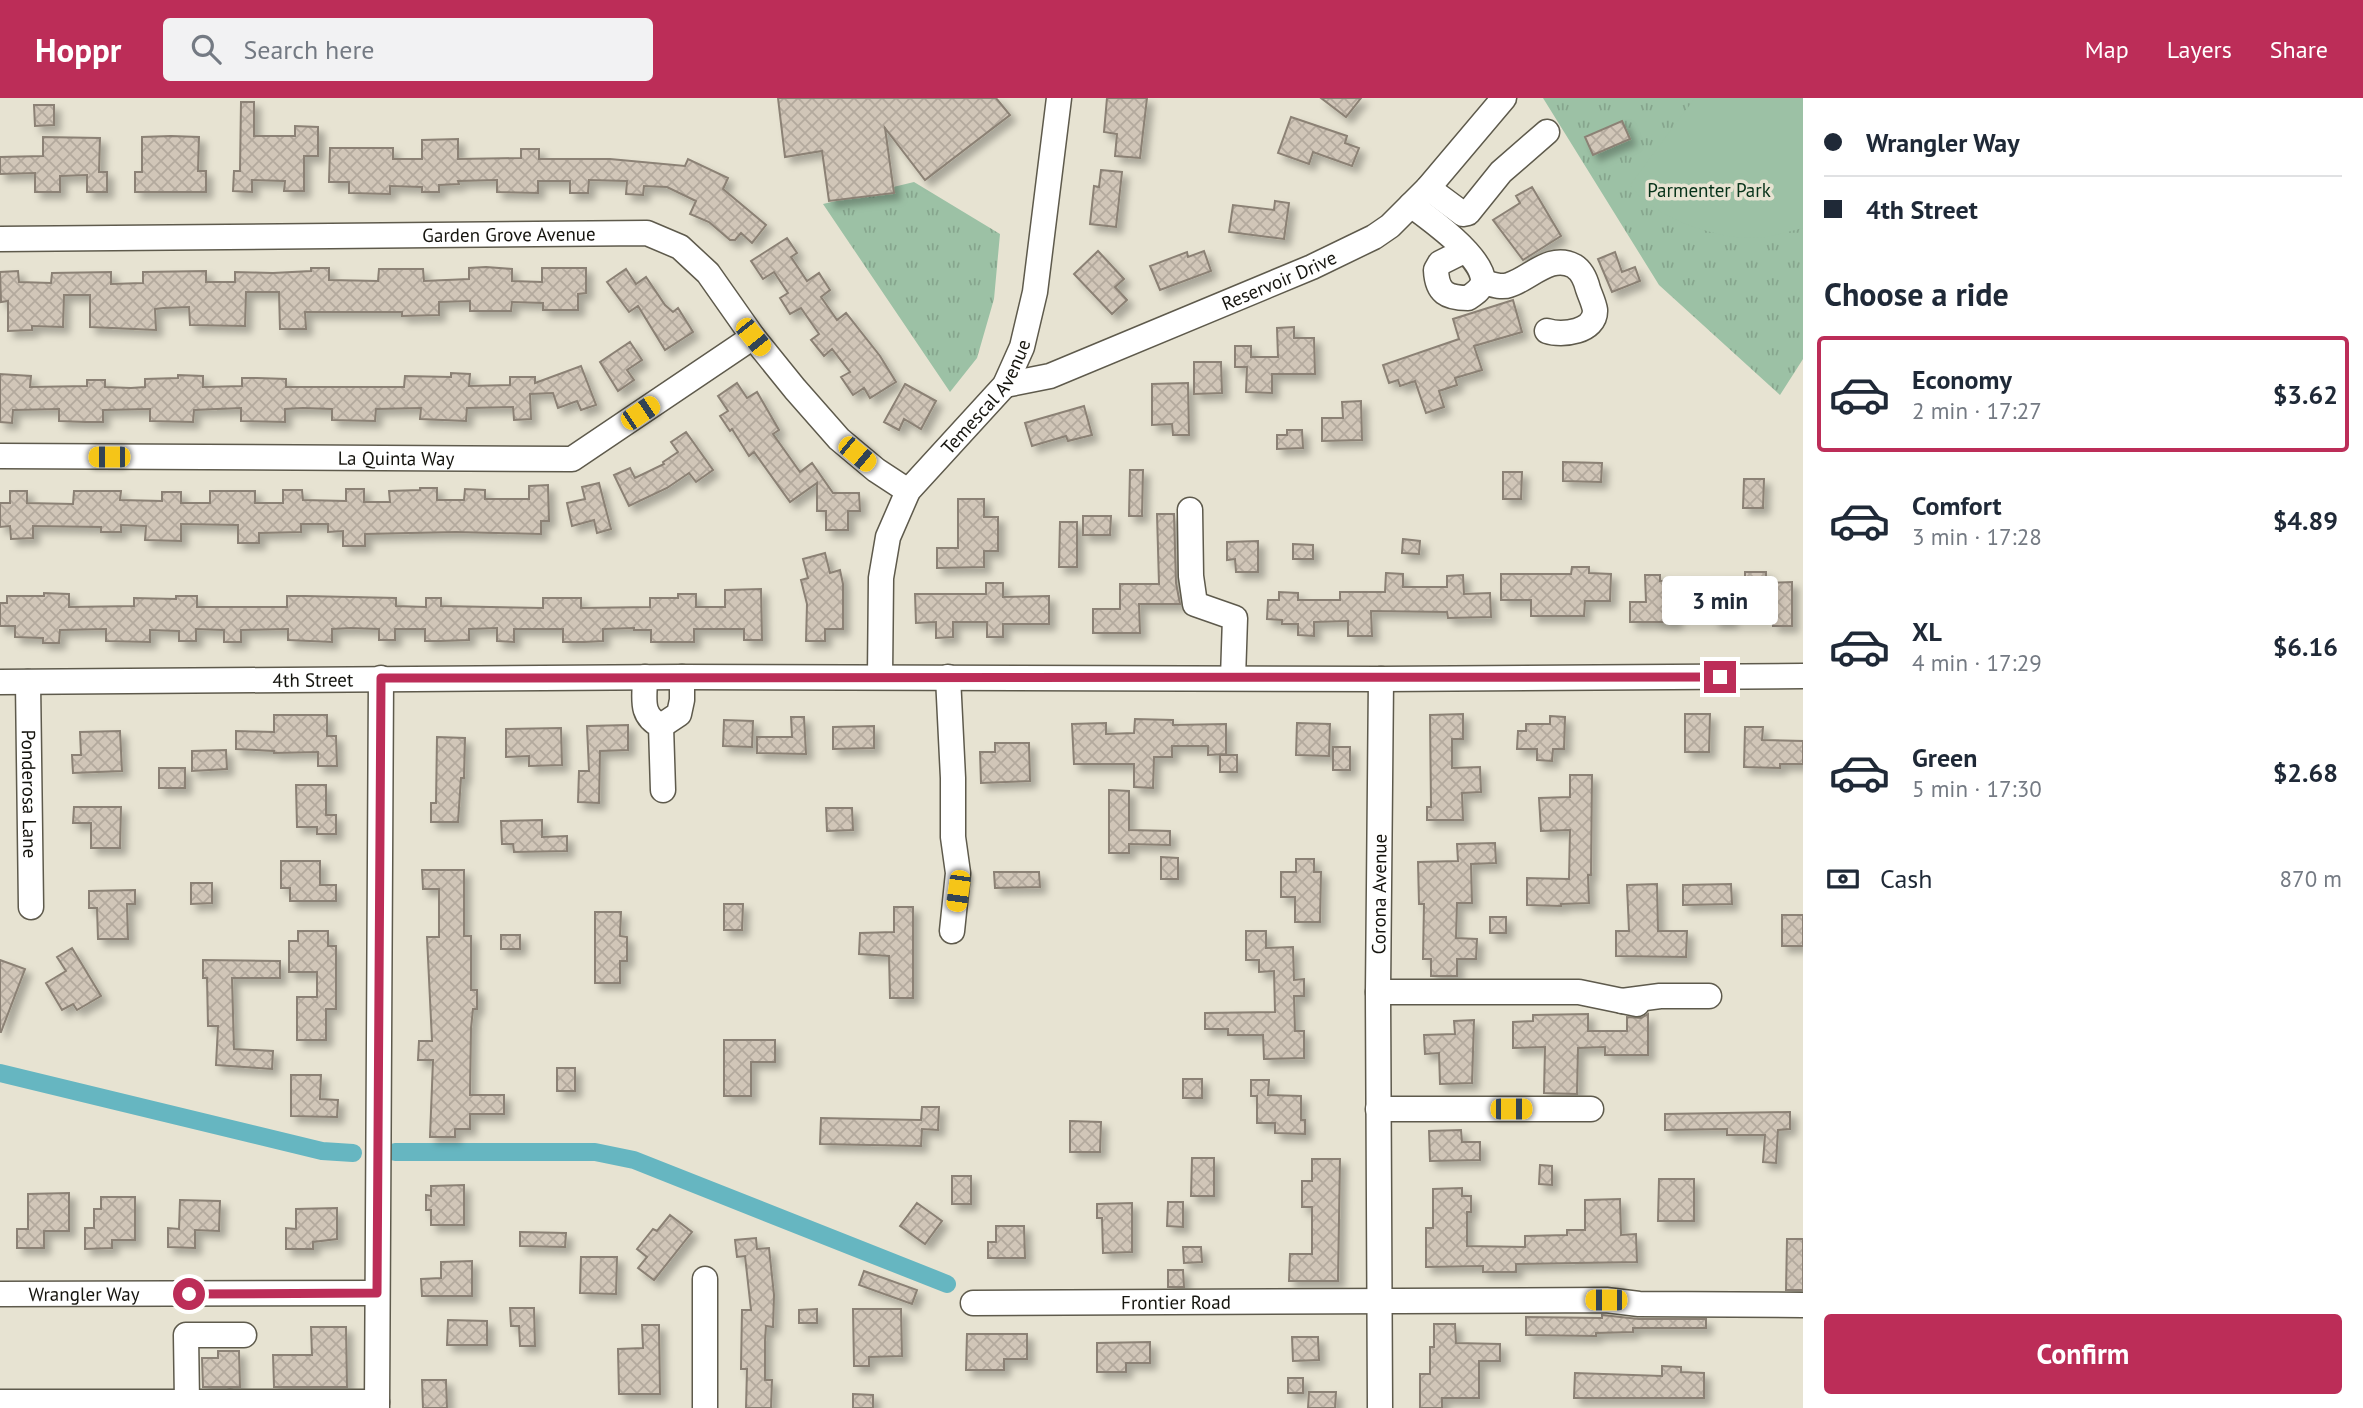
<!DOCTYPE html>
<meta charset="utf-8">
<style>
body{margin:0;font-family:"PT Sans",sans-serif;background:#f2f2f3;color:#1f2937;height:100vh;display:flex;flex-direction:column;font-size:26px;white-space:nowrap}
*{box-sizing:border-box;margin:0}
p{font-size:23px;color:#747a83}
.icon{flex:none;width:38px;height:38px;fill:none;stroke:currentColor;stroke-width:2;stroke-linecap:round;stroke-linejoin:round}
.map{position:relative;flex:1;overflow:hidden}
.drawer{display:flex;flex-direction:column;background:#fff;width:560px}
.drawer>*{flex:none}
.hud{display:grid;align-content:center;height:154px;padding:0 21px;background:#fff}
.end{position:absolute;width:32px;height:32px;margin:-16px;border:9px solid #bc2d58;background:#fff;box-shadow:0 0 0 4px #fff}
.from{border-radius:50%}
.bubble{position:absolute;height:49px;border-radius:7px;background:#fff;box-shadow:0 4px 10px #0003;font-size:23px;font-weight:700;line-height:49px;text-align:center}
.car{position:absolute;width:21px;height:42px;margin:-21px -10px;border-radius:9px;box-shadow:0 0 5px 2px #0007;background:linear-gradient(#f5c518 24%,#345 0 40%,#f5c518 0 76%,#345 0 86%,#f5c518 0)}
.hud b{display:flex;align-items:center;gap:24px;height:66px;font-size:26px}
.hud b+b{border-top:2px solid #e0e1e3}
.hud i{width:18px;height:18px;background:#1f2937}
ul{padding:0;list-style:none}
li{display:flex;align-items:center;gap:21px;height:116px;margin:0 14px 10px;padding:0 7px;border:4px solid transparent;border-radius:7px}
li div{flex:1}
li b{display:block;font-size:26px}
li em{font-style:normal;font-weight:700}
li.on{border-color:#bc2d58}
li>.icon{width:63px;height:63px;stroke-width:1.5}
h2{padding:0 21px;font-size:32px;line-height:84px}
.pay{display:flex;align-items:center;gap:18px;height:77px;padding:0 21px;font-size:26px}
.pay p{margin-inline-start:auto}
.primary-button{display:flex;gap:14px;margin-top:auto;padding:14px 21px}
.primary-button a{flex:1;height:80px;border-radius:7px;background:#bc2d58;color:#fff;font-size:28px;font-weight:700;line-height:80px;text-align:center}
header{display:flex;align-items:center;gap:42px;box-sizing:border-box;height:98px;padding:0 35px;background:#bc2d58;color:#fff}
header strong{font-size:33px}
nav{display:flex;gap:38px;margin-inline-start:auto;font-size:24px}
.search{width:490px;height:63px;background:#f2f2f3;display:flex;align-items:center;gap:18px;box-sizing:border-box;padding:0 24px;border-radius:7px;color:#747a83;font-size:26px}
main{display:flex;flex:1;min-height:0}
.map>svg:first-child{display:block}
</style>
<header>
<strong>Hoppr</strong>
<div class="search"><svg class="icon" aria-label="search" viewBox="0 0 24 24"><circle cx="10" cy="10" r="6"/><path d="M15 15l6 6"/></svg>Search here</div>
<nav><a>Map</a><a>Layers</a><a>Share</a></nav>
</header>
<main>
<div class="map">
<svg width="1803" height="1310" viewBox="0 0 1803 1310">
<defs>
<pattern id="grass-tufts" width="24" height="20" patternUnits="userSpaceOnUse" patternTransform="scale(1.75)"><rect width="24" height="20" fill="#9cc1a5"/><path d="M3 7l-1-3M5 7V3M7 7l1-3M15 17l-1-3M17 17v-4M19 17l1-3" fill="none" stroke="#86a58d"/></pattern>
<pattern id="building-cross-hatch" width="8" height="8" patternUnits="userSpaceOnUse" patternTransform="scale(1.75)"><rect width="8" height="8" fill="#d1c6b8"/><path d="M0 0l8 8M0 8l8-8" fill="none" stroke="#b3a99d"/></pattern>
<filter id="shadow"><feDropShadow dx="6" dy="6" stdDeviation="3.5" flood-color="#0004"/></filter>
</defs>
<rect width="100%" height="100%" fill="#e7e3d2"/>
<path fill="url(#grass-tufts)" d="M1543,0H1803V261L1780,297L1659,187Z
M914,84L1000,136L994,201L977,260L950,294L823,106Z"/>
<path fill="#9cc1a5" d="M1695,0H1803V130C1791,133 1778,137 1765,139C1725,145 1654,121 1630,87Z"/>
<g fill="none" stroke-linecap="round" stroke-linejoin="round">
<path stroke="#66b6c1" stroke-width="18" d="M0,975L322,1053L353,1055
M395,1054H595L634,1062L947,1186"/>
</g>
<path fill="url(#building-cross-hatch)" stroke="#8b8174" stroke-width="2" filter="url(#shadow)" d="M778,0H996L1010,17L925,82L885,30L894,95L829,103L822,53L785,59Z
M1107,0H1147L1140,60L1115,58L1117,36L1104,34Z
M1321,0H1361L1346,19Z
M241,4H254V38H295V28L318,29V58H304V93H284L285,83L252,82V94L233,93L234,73H240Z
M34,7H54V27L35,28Z
M1291,19L1347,38L1345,45L1359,50L1352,68L1313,54L1309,66L1278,55Z
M1622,23L1630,41L1593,57L1585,39Z
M171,38L199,39L198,73H206V94H135V74H142V39Z
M43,39L100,40L99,74H107V94H87V77L60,78V94H35V75L0,76V59L43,58Z
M458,41V61L521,60V51H539V61H610L685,68L688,61L728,80L723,91L766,127L752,145L741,135L735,142H730L709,124L690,116L696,103L667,89L644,88L643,97L626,96L627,83L589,82L588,95H570V83H538V95L497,94V82L458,83L459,86L439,87V94H422V89L390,88V96L349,95V84H329L330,50H393V61H422V42Z
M1101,72L1122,74L1116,129L1090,126L1094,88L1099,89Z
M1532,89L1561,138L1523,162L1493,122L1520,105L1516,98Z
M1275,103L1289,105L1284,141L1229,134L1233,107L1274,112Z
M787,140L797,155L791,159L807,183L819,175L830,192L821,199L837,222L846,215L880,258L896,284L870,300L864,290L853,297L841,279L850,274L832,251L824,258L811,242L819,236L801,210L790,216L780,200L788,195L774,174L763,181L751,163Z
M1098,153L1124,181L1115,189L1127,202L1112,216L1074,176Z
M1204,153L1211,173L1160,192L1150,168L1187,154L1188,159Z
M1615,154L1622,174L1635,169L1640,183L1612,194L1598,161Z
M486,169L512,171V183L542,184V170H586V195L578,196V212H543V205L512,204L511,213H470V203L439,204V217L402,218V214H305L306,231H280L279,194H246L245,228L190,227L189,209L164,210L155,211L156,232L90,229V197H64L63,229L32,228V232L8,233V203L1,204L0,174L18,173L19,184L51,185L52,175L111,174V186L143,185V174L206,173V184H235V174L273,175L311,173V170H329V182L378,183L379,171H423L424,183L469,181V170Z
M626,171L636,186L646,179L665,207L673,214L678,210L693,234L665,252L638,208L629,214L607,184Z
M1513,202L1522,234L1474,248L1482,272L1455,280L1457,287L1439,293L1444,309L1426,315L1415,283L1400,288L1398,282L1389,285L1383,267L1459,241L1453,221Z
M1294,229V240H1314L1315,276H1272V295L1246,294L1247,269H1235V248H1251V259H1278L1277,230Z
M630,244L642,262L627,272L634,282L618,293L600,264Z
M1194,264H1221L1222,295L1194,296Z
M581,268L596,307L581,312L577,303L558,310L553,295L530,296L531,321L514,322L513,309L467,310L466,323L420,321L421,310L376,311L375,323L332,322V311L303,310L285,311V324L241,323V310L194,312L193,324L150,323V311L103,312V324H86L59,323V311L13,312L12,325L0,324V276L31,278L30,289L87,288V282H105V289L131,290L145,289V281L178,280V277L203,278V289L242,288V280H257L286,281V289H404L405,278L451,279V275L470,276L469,288L510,287V279H535V285Z
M737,285L747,300L757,294L779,332L773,336L800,374L812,365L833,395H859L860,413H848V432H826V413H817V385L790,404L754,354L749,358L732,331L730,333L720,318L728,313L718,298Z
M1188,285L1189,337H1173L1172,326L1152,327V286Z
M905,286L936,303L921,331L904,321L899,332L884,324Z
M1361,303L1362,342L1322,343V320H1343L1342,304Z
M1084,308L1092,337L1068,343L1066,338L1032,348L1025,325Z
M1287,332H1302L1303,350L1277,351V337H1287Z
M686,334L713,372L696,384L689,375L667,390L629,408L614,377L630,370L635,380L664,366L663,364L678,354L671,344Z
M1563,364L1602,365L1601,384L1563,383Z
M1130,372H1143L1142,418H1129Z
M1503,374H1522L1521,401H1503Z
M1744,381H1764L1763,410H1743Z
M599,385L611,431L597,435L594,422L572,428L567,405L585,401L582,389Z
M548,387L549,423H541V436L456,434L365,436V448H343V433L328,434V426H301V434L259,435V445H238V427L181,426V443L145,442L146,428L121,427V434H101V429L33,428V440L11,441L10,428L0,429V405H10V393H27V405L73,406L74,393H121L120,402L162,403V394H181V405H210V393H255V405H283V392H302L303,402L346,403V391H364V404H390L389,393L420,392V390H437V402H464L465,391L485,392V401H529V388Z
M958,401H984V419H998V453H984V469L937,470V450H958Z
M1157,416H1174L1176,485L1180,506H1139L1140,535H1093V511H1120V486H1159Z
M1083,418H1111L1110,437H1083Z
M1060,424H1077V469H1059Z
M1403,441L1420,443L1419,456L1402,455Z
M1258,443V474H1236L1235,461L1227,462V444Z
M1293,446L1313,447V461H1293Z
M825,455L830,475L840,472L843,486V531H825V543H806L807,506L801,482L808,480L803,461Z
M1572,469H1589V475L1611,476L1610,503H1585L1584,518H1531V502H1501V476H1571Z
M1745,474H1766V485L1792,484V528H1773V513H1731V523H1714V505L1676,506V524H1630V504H1646L1645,477H1660V483L1686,482V480L1745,479Z
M1386,475L1403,476V489H1447V478L1463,477L1464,496L1490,495L1491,519L1448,520L1447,514L1371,513L1372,538H1348V523L1314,524V538L1298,537V526H1282V522L1267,521L1268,502H1279V494L1298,495V502H1340V494H1385Z
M986,485H1003V499L1049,498V526H1003V539H987V524H953V539L936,540V524L916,525L915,496H986Z
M761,491L762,542H744V531H694V544H651V532H634V530L603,531V543L584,544H563V531H514V544L497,543V530L469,531V542L440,543H425V531H395V542H379V531L351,530L332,531V544L288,542V531L241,532V544H224V532L196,531V543H179V533L150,532V544L106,543V531L60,532L59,545H43V540L15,539V528H0V505H7V498H44V495L69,496V509L134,508V500L176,501V498H197V509H287V498H305L396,500V508L426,509V500H441V508L543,510V500H581V510L650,509V500H678V496H696V509H725V492Z
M1463,616V641H1452V670L1480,669L1481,694L1462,695L1463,722H1427V709H1431L1430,617Z
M1685,616H1710L1709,654H1685Z
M274,617H327V638H336L337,668H318V654L274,655V653L236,651V633L274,634Z
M1550,618L1565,619L1564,651H1553L1552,663L1537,662V651H1517L1518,633H1526V626H1550Z
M791,619H804L806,656L757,655V639H792Z
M1135,621L1173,622V627L1226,626V656L1208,657V648H1172V659H1154L1153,690L1134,689V666H1074L1072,626L1106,625V636L1134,635Z
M724,622L753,623L752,649L723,648Z
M1297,625L1330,626L1329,658L1296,657Z
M628,627V652L600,653L599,705L578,704L579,673H589L587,628Z
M874,628V650L833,651V629Z
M1745,629H1763L1762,642L1803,643V666H1780V670L1744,669Z
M561,630L562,667L529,668V658L506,659V631Z
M120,633L122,673L73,675L72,657H81L80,634Z
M437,639L465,640L464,680H461L458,724H431V705H436Z
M995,645H1029L1030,683L981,685L980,654H995Z
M1333,649H1350V672H1333Z
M226,652L227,671L192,673V653Z
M1220,657H1237V674H1220Z
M159,670H185V690H159Z
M1570,677H1592L1591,777H1588L1589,805L1561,806V808L1527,807V780L1569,781L1570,732L1541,733L1539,700L1570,699Z
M296,687H326V717H336V736H317V729H297Z
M1109,692L1129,693V732L1170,733V747L1129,746V755H1109Z
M74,709H121L120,750H91V725H73Z
M826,710H852L853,732L827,733Z
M542,722V739L567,738V753L514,754L513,746H502L501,723Z
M1495,745L1496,765L1471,766L1472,805H1457L1456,840L1477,841L1476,861H1457V878H1431V861H1423L1424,806H1419L1418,764L1458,763L1457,746Z
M1161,759L1178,760V781H1161Z
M1296,761H1314V774H1321L1320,824H1295V799H1281V774H1296Z
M281,763H320V787H336V803H290V790H281Z
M422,772H464V838H471V892H477V911H473L471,930L470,997H504V1016H470V1031H455V1039H430L433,962H418L419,943H432L427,839H439V791H423Z
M994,774H1039L1040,789L995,790Z
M191,785H212V805L191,806Z
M1657,786L1658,833H1687L1686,859L1616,858V833H1629L1627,787Z
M1731,786L1732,806L1683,807V787Z
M135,792V806H127L128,841H98L97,810H89V793Z
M724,806H743L742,832H724Z
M894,809H913V900H890L889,858L859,856L860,835L894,834Z
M595,814H621L620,838L627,839V863H620V885H595Z
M1782,817H1803V848H1782Z
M1490,819H1506V835H1490Z
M298,833H328V848H336V911H326V942H297V899H317V874H289V843H298Z
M1246,833H1266V850L1293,849L1294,882L1304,881V898H1294L1295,933H1304V960L1264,961L1263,937H1228V931H1205V915L1275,914L1274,873L1259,874V862H1246Z
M501,837H520V851H501Z
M72,850L101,898L77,912L73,906L62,912L46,885L66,873L57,859Z
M0,862L25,871L1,934H0Z
M203,862L280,863V880H232L234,951L273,953L272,971L216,967L218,928H208L207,880H203Z
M1588,916V933H1627V919L1641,920L1648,916V957H1605V949L1578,950L1577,996L1544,995L1545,949L1513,950V924L1533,923V917Z
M1474,922L1472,985L1440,986L1439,955L1425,956L1424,937L1455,936L1454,923Z
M724,942H775V964H751V998H724Z
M557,970H575V993H557Z
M291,977H321L320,1001L338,1002L337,1019L291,1018Z
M1183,981H1202V1000H1183Z
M1251,982H1269L1268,997L1301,998V1022H1305V1036L1275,1035V1025H1257V998H1251Z
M922,1009H939L938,1032L922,1031L921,1048L820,1046L821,1020L921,1022Z
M1790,1014V1031L1778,1032L1776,1065L1763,1064L1765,1037H1727V1031L1665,1032V1016Z
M1070,1023L1101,1024L1100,1054H1070Z
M1461,1032L1462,1044H1480V1062L1430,1063L1429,1033Z
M1192,1060H1214V1098H1191Z
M1312,1061H1340L1338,1183H1289L1290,1156H1312V1109H1302V1083H1312Z
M1540,1067L1552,1068V1087L1539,1086Z
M952,1078H971V1106H952Z
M1659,1081H1694V1123H1658Z
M464,1087V1127H431V1112H426V1097L431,1098V1088Z
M1462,1090V1098H1471V1114H1467V1148L1525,1149V1138L1567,1137V1132H1585V1102L1620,1101L1621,1137L1636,1136L1637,1164L1516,1166V1174H1483V1168L1426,1169V1130H1433V1091Z
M69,1095V1133H44V1150H17V1131H28V1096Z
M101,1099H135V1142H112V1150L85,1151V1130H94V1111H101Z
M180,1102L220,1103L219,1133L195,1132V1150L168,1149V1130L179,1131Z
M1168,1104H1183V1129L1167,1128Z
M917,1105L942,1123L925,1146L900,1128Z
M1132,1105V1154L1103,1155L1102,1120H1097V1106Z
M337,1110V1141L313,1144V1151H286V1130L296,1131V1111Z
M670,1117L692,1134L654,1182L638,1170L647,1159L637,1151L653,1131L657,1133Z
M996,1128H1024L1025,1160H988V1144H996Z
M520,1134L566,1135L565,1149L520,1148Z
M756,1140L757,1151L769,1150L774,1197L773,1229L766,1228L765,1243V1282H772L771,1310H746L747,1271H741L742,1212H751L745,1158L737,1159L735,1142Z
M1787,1141H1803V1192H1786Z
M1183,1149H1201L1202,1164L1184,1165Z
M581,1159H617L616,1196L580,1195Z
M472,1163V1198H422L421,1181L441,1180V1164Z
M1168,1172H1183L1184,1189H1168Z
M864,1173L917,1192L912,1206L859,1187Z
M510,1210H534L535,1248H520L519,1228H511Z
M817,1211V1225H799V1212Z
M853,1211H901L902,1258L869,1259V1268H854Z
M1602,1217L1639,1221H1706V1230H1633V1234L1596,1235V1238L1526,1237V1219L1602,1220Z
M448,1222L487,1223V1247H447Z
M1434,1226H1455L1456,1245L1500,1246V1263H1479V1300H1442V1310H1420V1276H1430V1249H1434Z
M642,1227H659L660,1296H619L618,1251L643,1250Z
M311,1229H346L347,1289H274L273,1257H312Z
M967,1236H1027V1261H1004V1272H966Z
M1292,1239H1318L1319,1262L1293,1263Z
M1150,1244V1265H1126V1274H1097V1245Z
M218,1253H239L240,1289H203L202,1260H218Z
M1662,1268L1681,1269V1274L1704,1275V1300H1574L1575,1275L1662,1278Z
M1288,1280H1303V1295H1288Z
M422,1282H446L447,1310H423Z
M1309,1294H1336L1335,1310H1308Z
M853,1296L873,1297V1310H853Z"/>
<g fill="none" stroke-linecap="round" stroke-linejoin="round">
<g stroke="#5e5a4c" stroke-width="27">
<g id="minor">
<path d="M1428,90L1463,116L1468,115L1501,74L1547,34"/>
<path d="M1411,107C1429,120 1483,159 1483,183C1482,191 1474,196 1468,200C1447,200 1437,195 1436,172L1440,165L1464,153"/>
<path id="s1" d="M0,141L647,135L680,149L708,175L753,239L795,291L839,341L876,372L908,393"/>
<path d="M1483,184C1491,186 1501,190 1509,187C1530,181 1550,155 1574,168C1582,173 1586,183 1588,191C1590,197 1594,205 1595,212C1596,234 1562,238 1547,233"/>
<path id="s2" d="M1005,287L1050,278L1312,169L1374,139L1390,128L1428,90L1504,0"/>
<path id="s3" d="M0,358L572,361L753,239"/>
<path d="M1190,412L1191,478L1195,506L1235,520L1233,580"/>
<path id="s4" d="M880,578L881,480L888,439L908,393L1005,287L1022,249L1035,194L1059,0"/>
<path d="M645,579C645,600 639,617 661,628L663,692"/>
<path d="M948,579L953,680V739L958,775L952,833"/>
<path id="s5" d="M0,584L682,579L1381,581L1803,578"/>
<path id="s6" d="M28,584L31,809"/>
<path d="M661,628L679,616L682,602V579"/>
<path d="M1378,894H1579L1637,906"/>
<path d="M1622,903L1660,898H1709"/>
<path d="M1378,1011H1591"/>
<path id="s7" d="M0,1196L377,1195"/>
<path id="s8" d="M973,1205L1606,1202L1639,1206L1803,1207"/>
<path d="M0,1304H230"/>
<path d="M187,1304L186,1237H244"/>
<path d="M231,1310L230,1304H377"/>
<path d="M377,1310L381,580"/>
<path d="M705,1310V1181"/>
<path id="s9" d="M1380,1310L1378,894L1381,581"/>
</g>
</g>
<use href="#minor" stroke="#fff" stroke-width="24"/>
</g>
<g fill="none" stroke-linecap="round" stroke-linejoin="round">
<path stroke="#bc2d58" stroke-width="9" d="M189,1196L377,1195L381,580L1720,579"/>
</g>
<g text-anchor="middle" stroke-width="7" stroke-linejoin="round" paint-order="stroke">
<g font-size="19" fill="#073219" stroke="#e7e3d2">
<text x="1709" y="99">Parmenter Park</text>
</g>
<g font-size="19" fill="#15140e" stroke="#e7e3d2">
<text dy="7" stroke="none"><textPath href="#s1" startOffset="509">Garden Grove Avenue</textPath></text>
<text dy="7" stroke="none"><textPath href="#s2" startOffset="294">Reservoir Drive</textPath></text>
<text dy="7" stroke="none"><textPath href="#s4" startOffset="313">Temescal Avenue</textPath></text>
<text dy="7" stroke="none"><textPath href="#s3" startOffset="396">La Quinta Way</textPath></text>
<text dy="7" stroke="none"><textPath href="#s5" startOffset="313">4th Street</textPath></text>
<text dy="7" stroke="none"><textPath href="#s6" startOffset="112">Ponderosa Lane</textPath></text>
<text dy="7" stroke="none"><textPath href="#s9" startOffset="514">Corona Avenue</textPath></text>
<text dy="7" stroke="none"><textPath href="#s7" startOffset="84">Wrangler Way</textPath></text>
<text dy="7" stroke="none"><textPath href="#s8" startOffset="203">Frontier Road</textPath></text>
</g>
</g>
</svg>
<i class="end from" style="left:189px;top:1196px"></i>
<i class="end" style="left:1720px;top:579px"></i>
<div class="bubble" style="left:1662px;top:478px;width:116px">3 min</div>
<i class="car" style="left:753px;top:239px;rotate:141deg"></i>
<i class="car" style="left:640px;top:315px;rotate:56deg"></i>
<i class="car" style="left:857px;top:356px;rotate:130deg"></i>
<i class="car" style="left:109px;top:359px;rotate:270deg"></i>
<i class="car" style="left:958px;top:793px;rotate:188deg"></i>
<i class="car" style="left:1511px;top:1011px;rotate:90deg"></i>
<i class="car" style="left:1606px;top:1202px;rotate:270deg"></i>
</div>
<section class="drawer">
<div class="hud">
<b><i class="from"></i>Wrangler Way</b>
<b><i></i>4th Street</b>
</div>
<h2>Choose a ride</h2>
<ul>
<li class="on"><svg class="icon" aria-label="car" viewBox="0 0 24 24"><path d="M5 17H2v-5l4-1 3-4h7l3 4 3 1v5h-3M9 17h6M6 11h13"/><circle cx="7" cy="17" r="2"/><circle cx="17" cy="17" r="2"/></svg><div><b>Economy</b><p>2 min · 17:27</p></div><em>$3.62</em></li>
<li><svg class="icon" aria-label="car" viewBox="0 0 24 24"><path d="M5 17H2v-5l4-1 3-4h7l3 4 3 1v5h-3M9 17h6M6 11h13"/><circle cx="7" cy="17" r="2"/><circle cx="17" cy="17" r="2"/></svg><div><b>Comfort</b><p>3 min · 17:28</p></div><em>$4.89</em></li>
<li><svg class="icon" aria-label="car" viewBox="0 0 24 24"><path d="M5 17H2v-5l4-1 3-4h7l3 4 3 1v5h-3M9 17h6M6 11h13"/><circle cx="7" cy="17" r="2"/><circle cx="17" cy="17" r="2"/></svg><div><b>XL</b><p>4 min · 17:29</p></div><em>$6.16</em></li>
<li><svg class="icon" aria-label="car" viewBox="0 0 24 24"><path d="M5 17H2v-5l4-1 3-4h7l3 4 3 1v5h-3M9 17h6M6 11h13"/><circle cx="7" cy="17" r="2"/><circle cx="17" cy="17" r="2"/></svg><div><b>Green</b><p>5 min · 17:30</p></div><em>$2.68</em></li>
</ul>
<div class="pay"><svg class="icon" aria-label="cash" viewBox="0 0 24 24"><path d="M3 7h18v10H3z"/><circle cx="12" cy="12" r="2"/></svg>Cash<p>870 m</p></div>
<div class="primary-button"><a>Confirm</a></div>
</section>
</main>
